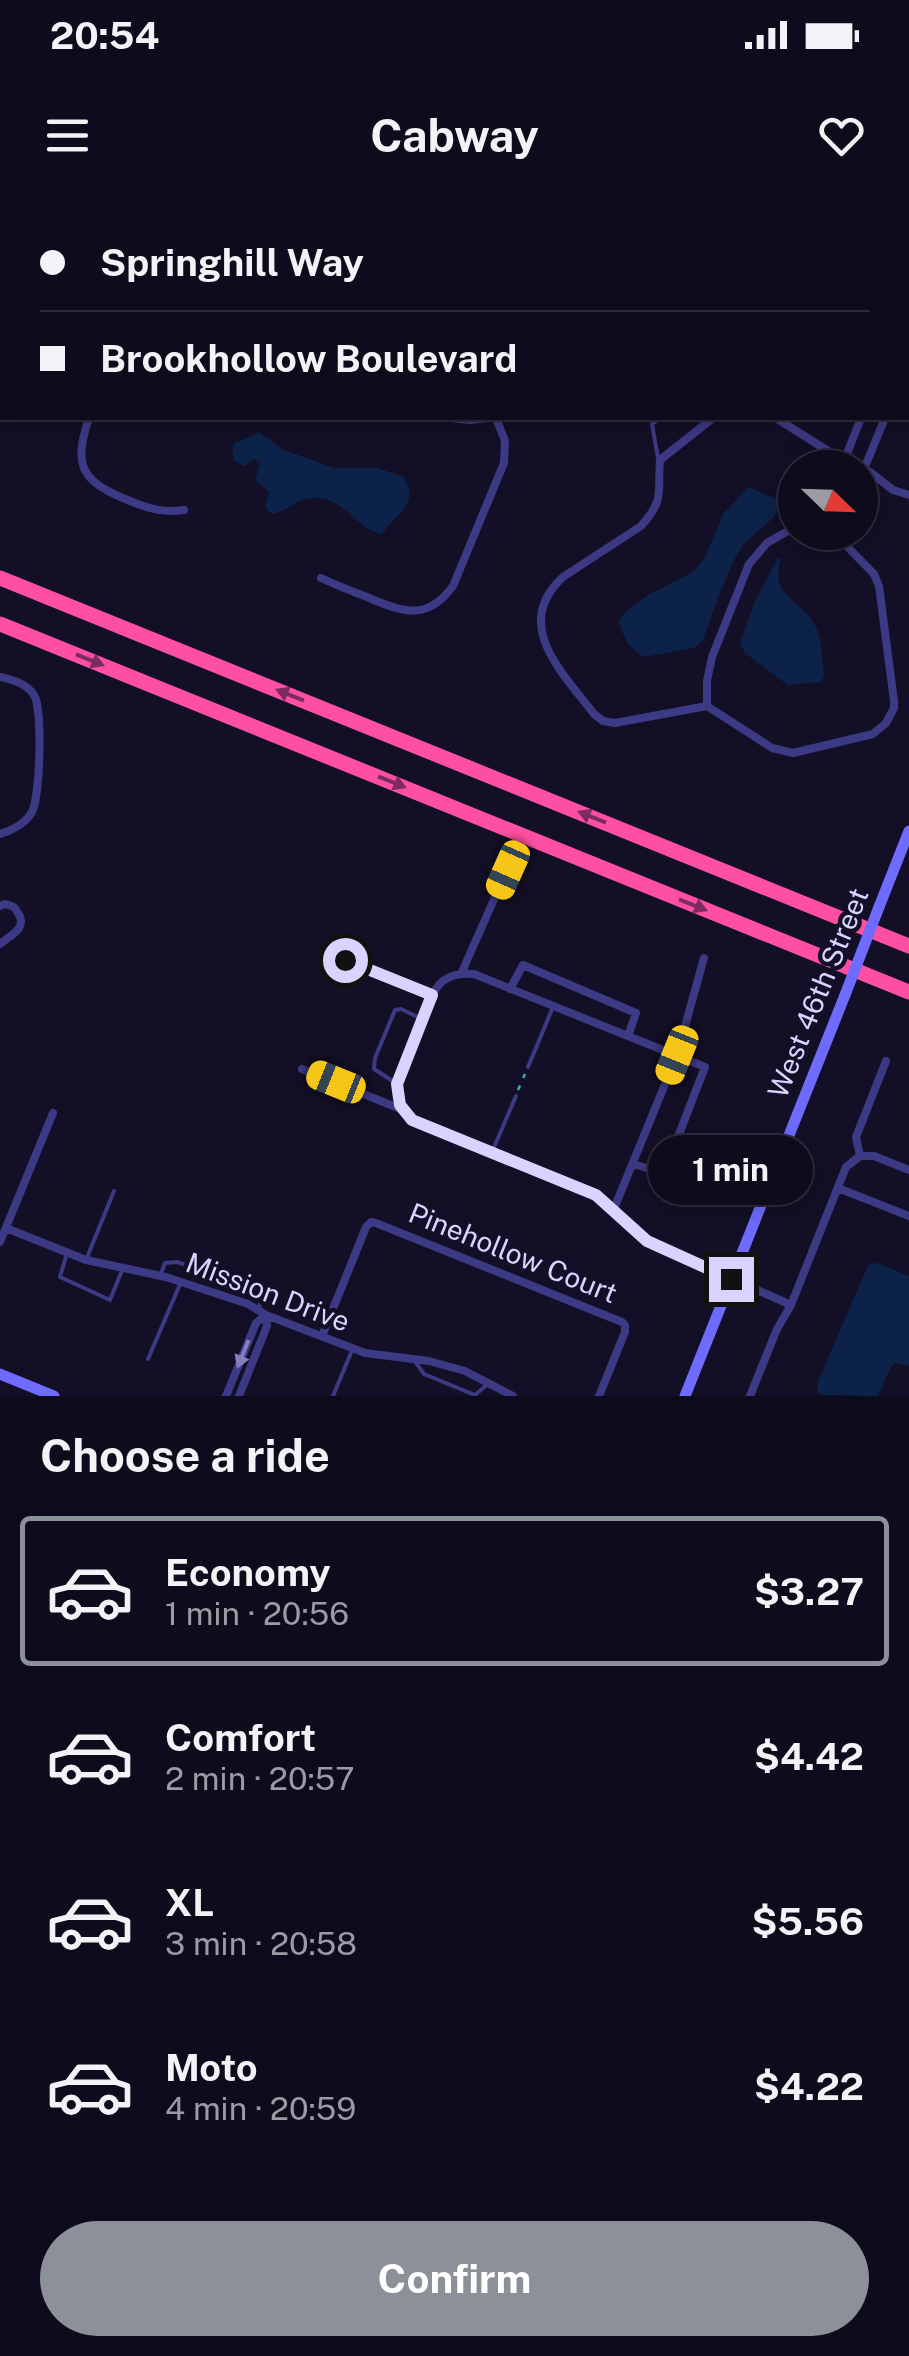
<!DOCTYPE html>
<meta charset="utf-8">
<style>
body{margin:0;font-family:"Public Sans",sans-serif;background:#1c1929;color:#f1f3f6;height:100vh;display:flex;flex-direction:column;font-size:38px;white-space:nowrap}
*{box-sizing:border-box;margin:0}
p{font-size:32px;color:#9b9ba3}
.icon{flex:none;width:55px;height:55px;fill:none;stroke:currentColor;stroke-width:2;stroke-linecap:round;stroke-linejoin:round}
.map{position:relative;height:1196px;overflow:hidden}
.panel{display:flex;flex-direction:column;background:#0e0b1c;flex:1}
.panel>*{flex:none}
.guide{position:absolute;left:0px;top:0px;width:910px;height:220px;box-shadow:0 5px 25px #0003,0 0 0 2px #2e2b3b;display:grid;align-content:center;height:220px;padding:0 40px;background:#0e0b1c}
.needle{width:65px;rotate:113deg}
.fabs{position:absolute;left:778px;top:250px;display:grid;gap:20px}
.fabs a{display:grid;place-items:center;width:100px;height:100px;border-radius:50%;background:#0e0b1c;box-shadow:0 5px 25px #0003,0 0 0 2px #2e2b3b;font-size:50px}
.end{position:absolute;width:45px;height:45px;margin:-22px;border:12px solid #d9d4ff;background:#111;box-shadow:0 0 0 5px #111}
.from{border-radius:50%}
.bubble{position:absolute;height:70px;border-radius:35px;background:#0e0b1c;box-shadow:0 5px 25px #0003,0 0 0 2px #2e2b3b;font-size:32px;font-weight:700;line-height:70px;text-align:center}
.car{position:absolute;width:30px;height:60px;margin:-30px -15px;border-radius:12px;box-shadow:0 0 8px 2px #0007;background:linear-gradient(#f5c518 24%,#345 0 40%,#f5c518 0 76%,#345 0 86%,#f5c518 0)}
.guide b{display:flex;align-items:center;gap:35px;height:95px;font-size:38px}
.guide b+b{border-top:2px solid #2e2b3b}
.guide i{width:25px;height:25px;background:#f1f3f6}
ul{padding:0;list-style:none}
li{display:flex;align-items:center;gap:30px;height:150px;margin:0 20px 15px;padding:0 20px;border:5px solid transparent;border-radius:10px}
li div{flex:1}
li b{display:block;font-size:38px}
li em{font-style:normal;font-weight:700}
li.on{border-color:#8c9099}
li>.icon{width:90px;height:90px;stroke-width:1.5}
h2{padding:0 40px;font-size:45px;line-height:120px}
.button{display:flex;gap:20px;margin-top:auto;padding:20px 40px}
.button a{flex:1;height:115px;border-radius:60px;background:#8c9099;color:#fff;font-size:40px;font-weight:700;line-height:115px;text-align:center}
.status{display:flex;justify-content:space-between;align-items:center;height:70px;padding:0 50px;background:#0e0b1c;direction:ltr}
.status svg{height:28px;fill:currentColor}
header{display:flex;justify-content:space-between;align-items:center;height:130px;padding:0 40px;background:#0e0b1c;font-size:45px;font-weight:700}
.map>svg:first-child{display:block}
</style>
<div class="status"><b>20:54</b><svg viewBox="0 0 49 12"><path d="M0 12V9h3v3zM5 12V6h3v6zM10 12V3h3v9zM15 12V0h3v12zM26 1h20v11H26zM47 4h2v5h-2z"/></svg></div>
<header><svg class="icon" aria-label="menu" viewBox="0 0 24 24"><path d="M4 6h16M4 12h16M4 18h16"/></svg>Cabway<svg class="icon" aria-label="heart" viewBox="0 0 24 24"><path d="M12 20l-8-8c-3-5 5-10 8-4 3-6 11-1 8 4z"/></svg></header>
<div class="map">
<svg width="909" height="1196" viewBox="0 0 909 1196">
<rect width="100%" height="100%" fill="#130f26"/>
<path fill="#0c2248" d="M259,232L284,250L334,268H377L402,276C423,303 395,314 382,334C356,330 343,294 310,298C297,299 286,312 272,314L265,307L269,292L255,280L260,263L255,259L245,266L234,261L232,247L235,243Z
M749,287L776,299L780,304C776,322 756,330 744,344C729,363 712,416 703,440L694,448L644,457C630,450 622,436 619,420L626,411L648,395L693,372L705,357L723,314Z
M778,358L781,359C768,397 802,399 816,427C822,440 822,461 824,476L821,482L788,485L745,453L740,443L755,401Z
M878,1063L909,1076V1166L895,1163L890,1169L878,1196L821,1195L817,1191L818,1181L867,1068L870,1064Z"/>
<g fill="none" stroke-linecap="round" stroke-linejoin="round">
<path stroke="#2fb8b0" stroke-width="2.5" stroke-dasharray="5 8" stroke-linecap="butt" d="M518,890L525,874"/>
<path stroke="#3d3a85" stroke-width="4" d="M658,258L652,224L661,218
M528,867L553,807
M397,884L374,869L375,858L395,810L401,809L422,819
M492,952L516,896
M67,1053L60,1077L110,1100L123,1068
M86,1060L114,991
M160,1076L165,1063L177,1062L252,1089C260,1096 261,1100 259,1110
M148,1159L181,1082
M414,1160L424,1174L475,1195L489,1183
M333,1196L353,1148"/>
<path stroke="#3d3a85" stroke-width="8" d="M607,0L609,2
M46,2L47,0
M175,2V0
M0,76L2,75
M0,100V115
M908,187H909
M89,218C72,268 83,282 130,301C149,309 164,313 184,310
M451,218L470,220L487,218
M776,218L844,261L870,272L893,290L909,295
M844,261L861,218
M864,269L885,218
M321,378C336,385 351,391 367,397C402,412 427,422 453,386L504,263L505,241L496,218
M0,477C13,480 26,483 34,495C43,510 40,596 32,612C25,624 13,630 0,634
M707,506L615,523L603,521L594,514C563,473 511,425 563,377L641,326C666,298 657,292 660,260L713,218
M707,506L772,548L793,553L873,534L886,523L894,508V501L879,386L874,374L833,332
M707,506V481L712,457L749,364L767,343L795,327
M0,706L5,704C14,707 13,705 18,713C28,728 11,735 0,744
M345,760L432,795
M461,774L507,670
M510,789L523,765L636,813L628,836
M302,869L403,910L420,925L596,995L647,1041L791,1105
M403,910L397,891L399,877C408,855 426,794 443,781C452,774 463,773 474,774L705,867L664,973L633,964
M860,956L856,937L886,861
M860,956H874L909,970
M838,988L909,1016
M613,1011L677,855L704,758
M6,1028L86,1060L166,1077L248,1104L266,1115L365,1153L429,1161L465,1171L513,1196
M0,1042L53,913
M322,1136L366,1027L371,1022L376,1023L622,1122L625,1125V1132L599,1196
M226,1196L256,1123L266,1115
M239,1196L267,1126L266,1115
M750,1196L777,1129L791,1105L846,967L860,956"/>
<path stroke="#6f6bff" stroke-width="11" d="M879,707L909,631
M0,1174L54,1196
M685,1196L845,795"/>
<path stroke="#ff4fa3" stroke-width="15" d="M0,378L909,746
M0,424L909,792"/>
<path stroke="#6f6bff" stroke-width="11" d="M845,795L879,707"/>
</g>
<defs><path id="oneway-solid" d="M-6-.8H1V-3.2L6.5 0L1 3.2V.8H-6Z" transform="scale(2.5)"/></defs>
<g fill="#7d2c5e">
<use href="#oneway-solid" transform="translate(90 460) rotate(22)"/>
<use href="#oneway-solid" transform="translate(290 495) rotate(-158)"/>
<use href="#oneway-solid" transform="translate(392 582) rotate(22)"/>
<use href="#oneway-solid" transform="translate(592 617) rotate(-158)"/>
<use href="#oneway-solid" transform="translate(693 705) rotate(22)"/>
</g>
<use fill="#837fbc" href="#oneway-solid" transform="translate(243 1154) rotate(112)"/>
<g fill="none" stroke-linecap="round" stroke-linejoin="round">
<path stroke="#d9d4ff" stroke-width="12" d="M345,760L432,795L397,884L400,905L412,920L596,995L647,1041L731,1079"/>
</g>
<g text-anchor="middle" stroke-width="9" stroke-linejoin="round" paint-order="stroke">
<g font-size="28" fill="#d9d4ff" stroke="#130f26">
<text transform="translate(818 793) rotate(-68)" y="10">West 46th Street</text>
<text transform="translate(513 1053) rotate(22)" y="10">Pinehollow Court</text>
<text transform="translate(268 1092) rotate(21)" y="10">Mission Drive</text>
</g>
</g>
</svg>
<div class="fabs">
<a><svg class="needle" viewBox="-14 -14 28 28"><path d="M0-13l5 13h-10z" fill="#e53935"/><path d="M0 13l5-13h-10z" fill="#9b9ba3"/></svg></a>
</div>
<i class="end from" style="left:345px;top:760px"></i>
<i class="end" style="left:731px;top:1079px"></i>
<div class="bubble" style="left:648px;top:935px;width:165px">1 min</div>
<i class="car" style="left:508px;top:670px;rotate:204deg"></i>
<i class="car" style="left:677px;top:855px;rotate:202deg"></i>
<i class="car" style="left:336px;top:882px;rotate:292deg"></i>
<div class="guide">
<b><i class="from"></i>Springhill Way</b>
<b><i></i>Brookhollow Boulevard</b>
</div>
</div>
<section class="panel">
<h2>Choose a ride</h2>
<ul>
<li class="on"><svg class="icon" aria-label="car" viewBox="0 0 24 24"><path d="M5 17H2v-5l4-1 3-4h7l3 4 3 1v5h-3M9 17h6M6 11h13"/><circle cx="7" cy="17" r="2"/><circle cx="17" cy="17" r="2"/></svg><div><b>Economy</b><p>1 min · 20:56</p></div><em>$3.27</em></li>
<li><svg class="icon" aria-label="car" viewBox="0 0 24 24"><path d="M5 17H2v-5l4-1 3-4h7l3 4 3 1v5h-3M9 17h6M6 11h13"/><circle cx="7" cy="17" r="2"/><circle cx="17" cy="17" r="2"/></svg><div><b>Comfort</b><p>2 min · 20:57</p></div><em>$4.42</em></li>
<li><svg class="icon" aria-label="car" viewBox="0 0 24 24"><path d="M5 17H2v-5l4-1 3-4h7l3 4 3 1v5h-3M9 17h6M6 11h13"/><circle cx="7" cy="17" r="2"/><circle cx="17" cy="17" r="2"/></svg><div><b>XL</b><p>3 min · 20:58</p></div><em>$5.56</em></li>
<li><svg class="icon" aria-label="car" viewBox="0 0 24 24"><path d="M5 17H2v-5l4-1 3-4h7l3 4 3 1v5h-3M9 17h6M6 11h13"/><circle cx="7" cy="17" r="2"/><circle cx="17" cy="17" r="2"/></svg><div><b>Moto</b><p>4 min · 20:59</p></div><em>$4.22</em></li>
</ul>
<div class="button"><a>Confirm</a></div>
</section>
